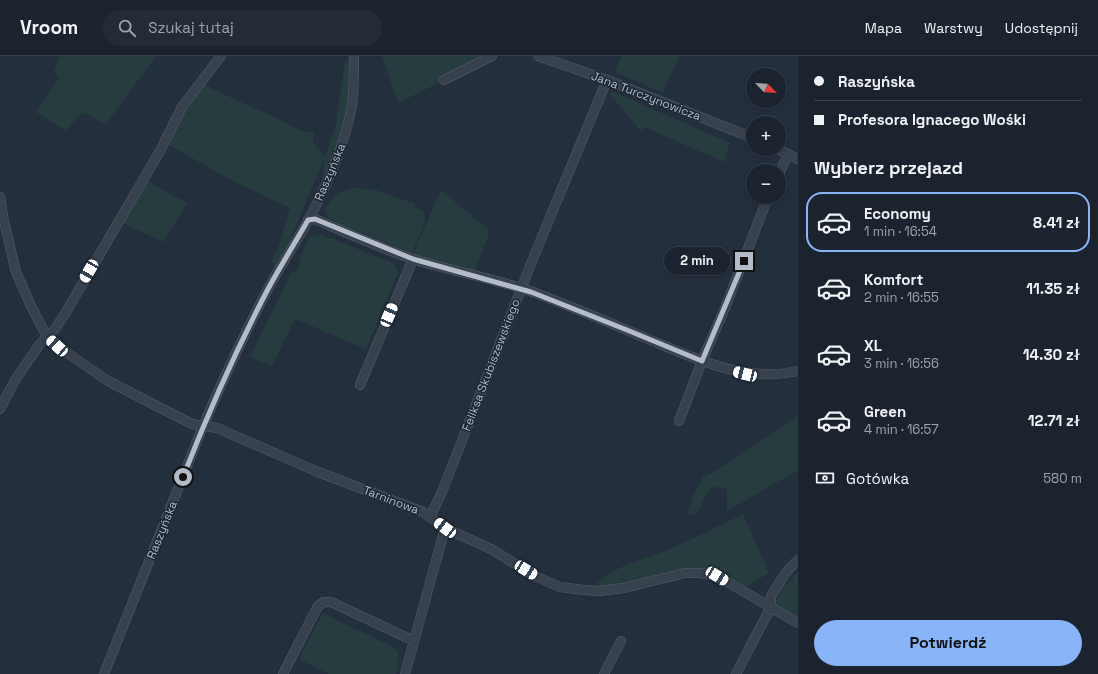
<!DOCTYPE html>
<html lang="pl">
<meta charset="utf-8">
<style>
body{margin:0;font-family:"Space Grotesk",sans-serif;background:#242b36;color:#f1f3f6;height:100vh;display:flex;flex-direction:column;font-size:15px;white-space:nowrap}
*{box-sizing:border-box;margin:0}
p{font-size:13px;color:#a0a4aa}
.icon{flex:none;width:22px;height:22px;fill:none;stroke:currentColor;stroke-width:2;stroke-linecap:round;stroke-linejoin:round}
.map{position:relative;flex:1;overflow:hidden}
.sheet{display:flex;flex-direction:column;background:#1b232e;width:300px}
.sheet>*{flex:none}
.top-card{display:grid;align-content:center;height:88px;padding:0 16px;background:#1b232e}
.needle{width:26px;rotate:114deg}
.fabs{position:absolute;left:746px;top:12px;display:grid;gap:8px}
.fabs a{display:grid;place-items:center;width:40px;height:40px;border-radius:50%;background:#1b232e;box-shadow:0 2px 6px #0003,0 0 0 1px #39404a;font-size:20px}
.end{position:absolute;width:18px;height:18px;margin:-9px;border:5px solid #b4bcc9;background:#111;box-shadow:0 0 0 2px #111}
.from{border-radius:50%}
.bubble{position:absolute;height:28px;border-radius:14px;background:#1b232e;box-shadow:0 2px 6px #0003,0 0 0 1px #39404a;font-size:13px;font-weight:800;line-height:28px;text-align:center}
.car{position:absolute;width:12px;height:24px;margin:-12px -6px;border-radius:5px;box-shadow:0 0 3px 1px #0007;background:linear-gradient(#fff 24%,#345 0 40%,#fff 0 76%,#345 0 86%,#fff 0)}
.top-card b{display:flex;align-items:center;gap:14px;height:38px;font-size:15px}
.top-card b+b{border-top:1px solid #39404a}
.top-card i{width:10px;height:10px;background:#f1f3f6}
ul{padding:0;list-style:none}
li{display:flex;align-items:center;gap:12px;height:60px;margin:0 8px 6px;padding:0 8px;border:2px solid transparent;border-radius:16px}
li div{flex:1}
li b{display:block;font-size:15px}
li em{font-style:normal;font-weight:800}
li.active{border-color:#8ab4f8}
li>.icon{width:36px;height:36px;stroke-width:1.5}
h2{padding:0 16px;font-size:18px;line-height:48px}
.pay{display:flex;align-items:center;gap:10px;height:44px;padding:0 16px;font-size:15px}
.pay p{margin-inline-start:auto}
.action{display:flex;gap:8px;margin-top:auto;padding:8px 16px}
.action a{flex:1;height:46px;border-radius:24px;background:#8ab4f8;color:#111;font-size:16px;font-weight:800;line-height:46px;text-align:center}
header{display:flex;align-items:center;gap:24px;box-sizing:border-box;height:56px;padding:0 20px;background:#1b232e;border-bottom:1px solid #39404a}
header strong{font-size:19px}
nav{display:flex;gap:22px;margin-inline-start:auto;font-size:14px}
.search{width:280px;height:36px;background:#242b36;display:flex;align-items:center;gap:10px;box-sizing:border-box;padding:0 14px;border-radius:22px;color:#a0a4aa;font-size:15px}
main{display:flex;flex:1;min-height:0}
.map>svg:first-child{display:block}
</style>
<header>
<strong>Vroom</strong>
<div class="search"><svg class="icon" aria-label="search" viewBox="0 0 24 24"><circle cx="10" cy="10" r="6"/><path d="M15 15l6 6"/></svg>Szukaj tutaj</div>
<nav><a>Mapa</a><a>Warstwy</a><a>Udostępnij</a></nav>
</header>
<main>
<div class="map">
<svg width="798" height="618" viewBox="0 0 798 618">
<rect width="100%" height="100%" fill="#242f3e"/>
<path fill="#263c3f" d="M60,0H156L106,68L82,56L66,75L36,56L59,21L54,15Z
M382,0H492L398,47Z
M621,0H679L663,37L615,16Z
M345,5L351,9L349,53L323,125L324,103L291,182L275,210L271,206L277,195L290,152L233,125L167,88L179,63L204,29L276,62L301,75L314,76L313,86L325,101L336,68Z
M614,36L730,87L724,106L644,71L641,75L609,38Z
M147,125L187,147L163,186L122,167Z
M352,132L373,133L415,148L414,151L424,155L425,166L412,197L342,169L327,161L324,153L338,137Z
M441,134L490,175L474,216L412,200Z
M321,178L395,208L398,216L366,293L295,263L272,310L250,301L292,215L296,216L300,208L299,203L310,181Z
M798,360V414L727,455V433L717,430L709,434L696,459L688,457L692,442L703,421L713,417Z
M743,458L769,517L742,533L717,519L702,513L598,532L597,527C617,509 639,505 663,496C690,485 717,470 743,458Z
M798,515V562L774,548L780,536Z
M323,557L395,592L399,599L396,618H329L299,603Z"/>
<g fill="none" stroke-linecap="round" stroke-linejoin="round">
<g stroke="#565f6c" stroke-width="10">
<path id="minor" d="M538,0L607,24L753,82
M444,24L492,0
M778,93L798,103
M779,118L788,98
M0,141L3,161L16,216L30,248L47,281L57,290L108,325L192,368L217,372L318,416L423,456L445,472L491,493L537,521L560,531L584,534L599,535L624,532L685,517H701L717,520L798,567
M308,164L315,163C347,177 380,192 413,203C451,215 492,222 530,235C566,248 601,263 636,278C688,299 741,328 798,315
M360,329L413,203
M0,353L15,324L40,288L55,273L66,256L160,95L182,51L221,0
M679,365L702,305L725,252L768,141
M430,461L442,436L532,205L607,24
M104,618L203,370C223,324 244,278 268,233C280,210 295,188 308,165C327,129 345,89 352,49C354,33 354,16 354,0
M283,618L318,550L324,546H331L414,585
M405,618L445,472
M604,618L621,585
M736,618L771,551V540L787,515L798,504"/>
</g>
<use href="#minor" stroke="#38414e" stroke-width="9"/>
</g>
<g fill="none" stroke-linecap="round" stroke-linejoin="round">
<path stroke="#b4bcc9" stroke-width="5" d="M183,421C208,357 236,294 268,233C281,209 295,187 308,164L315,163L413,203L531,236L627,274L702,305L744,205"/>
</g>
<g text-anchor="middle" stroke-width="3" stroke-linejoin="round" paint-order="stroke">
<g font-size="12" fill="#b4bcc9" stroke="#1d2633">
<text transform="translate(646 40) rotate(21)" y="4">Jana Turczynowicza</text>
<text transform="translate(330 116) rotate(-67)" y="4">Raszyńska</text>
<text transform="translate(491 309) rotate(-69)" y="4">Feliksa Skubiszewskiego</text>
<text transform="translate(391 444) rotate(21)" y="4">Tarninowa</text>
<text transform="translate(162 474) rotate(-68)" y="4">Raszyńska</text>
</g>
</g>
</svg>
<div class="fabs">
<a><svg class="needle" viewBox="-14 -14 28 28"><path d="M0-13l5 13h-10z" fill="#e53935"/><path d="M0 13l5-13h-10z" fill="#a0a4aa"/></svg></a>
<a>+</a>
<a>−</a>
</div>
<i class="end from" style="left:183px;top:421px"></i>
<i class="end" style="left:744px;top:205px"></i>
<div class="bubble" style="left:664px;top:191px;width:66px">2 min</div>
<i class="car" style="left:89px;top:215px;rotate:210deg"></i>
<i class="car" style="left:389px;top:259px;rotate:23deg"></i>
<i class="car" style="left:57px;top:290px;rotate:312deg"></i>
<i class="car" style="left:745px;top:318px;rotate:284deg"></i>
<i class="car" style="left:445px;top:472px;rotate:307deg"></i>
<i class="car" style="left:526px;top:514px;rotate:122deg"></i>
<i class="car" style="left:717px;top:520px;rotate:121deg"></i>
</div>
<section class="sheet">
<div class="top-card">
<b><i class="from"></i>Raszyńska</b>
<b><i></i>Profesora Ignacego Wośki</b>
</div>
<h2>Wybierz przejazd</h2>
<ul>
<li class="active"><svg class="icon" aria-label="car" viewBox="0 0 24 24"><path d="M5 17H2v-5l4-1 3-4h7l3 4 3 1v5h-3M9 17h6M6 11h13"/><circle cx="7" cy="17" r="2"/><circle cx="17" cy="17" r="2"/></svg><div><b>Economy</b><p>1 min · 16:54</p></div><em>8.41 zł</em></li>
<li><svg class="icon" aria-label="car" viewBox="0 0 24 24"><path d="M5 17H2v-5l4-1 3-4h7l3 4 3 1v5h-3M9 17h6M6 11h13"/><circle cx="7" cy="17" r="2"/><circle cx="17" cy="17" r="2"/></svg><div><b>Komfort</b><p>2 min · 16:55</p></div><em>11.35 zł</em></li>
<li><svg class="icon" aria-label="car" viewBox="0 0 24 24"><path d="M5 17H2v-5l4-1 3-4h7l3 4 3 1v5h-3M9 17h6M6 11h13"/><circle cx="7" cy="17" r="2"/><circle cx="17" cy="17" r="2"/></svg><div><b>XL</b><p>3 min · 16:56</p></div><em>14.30 zł</em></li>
<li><svg class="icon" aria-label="car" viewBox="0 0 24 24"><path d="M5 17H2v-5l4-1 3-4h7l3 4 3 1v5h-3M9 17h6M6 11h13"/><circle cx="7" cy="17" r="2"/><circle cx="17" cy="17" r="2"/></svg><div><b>Green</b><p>4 min · 16:57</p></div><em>12.71 zł</em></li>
</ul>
<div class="pay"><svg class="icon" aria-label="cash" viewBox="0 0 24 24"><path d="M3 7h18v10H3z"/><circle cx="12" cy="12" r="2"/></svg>Gotówka<p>580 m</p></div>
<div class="action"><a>Potwierdź</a></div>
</section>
</main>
